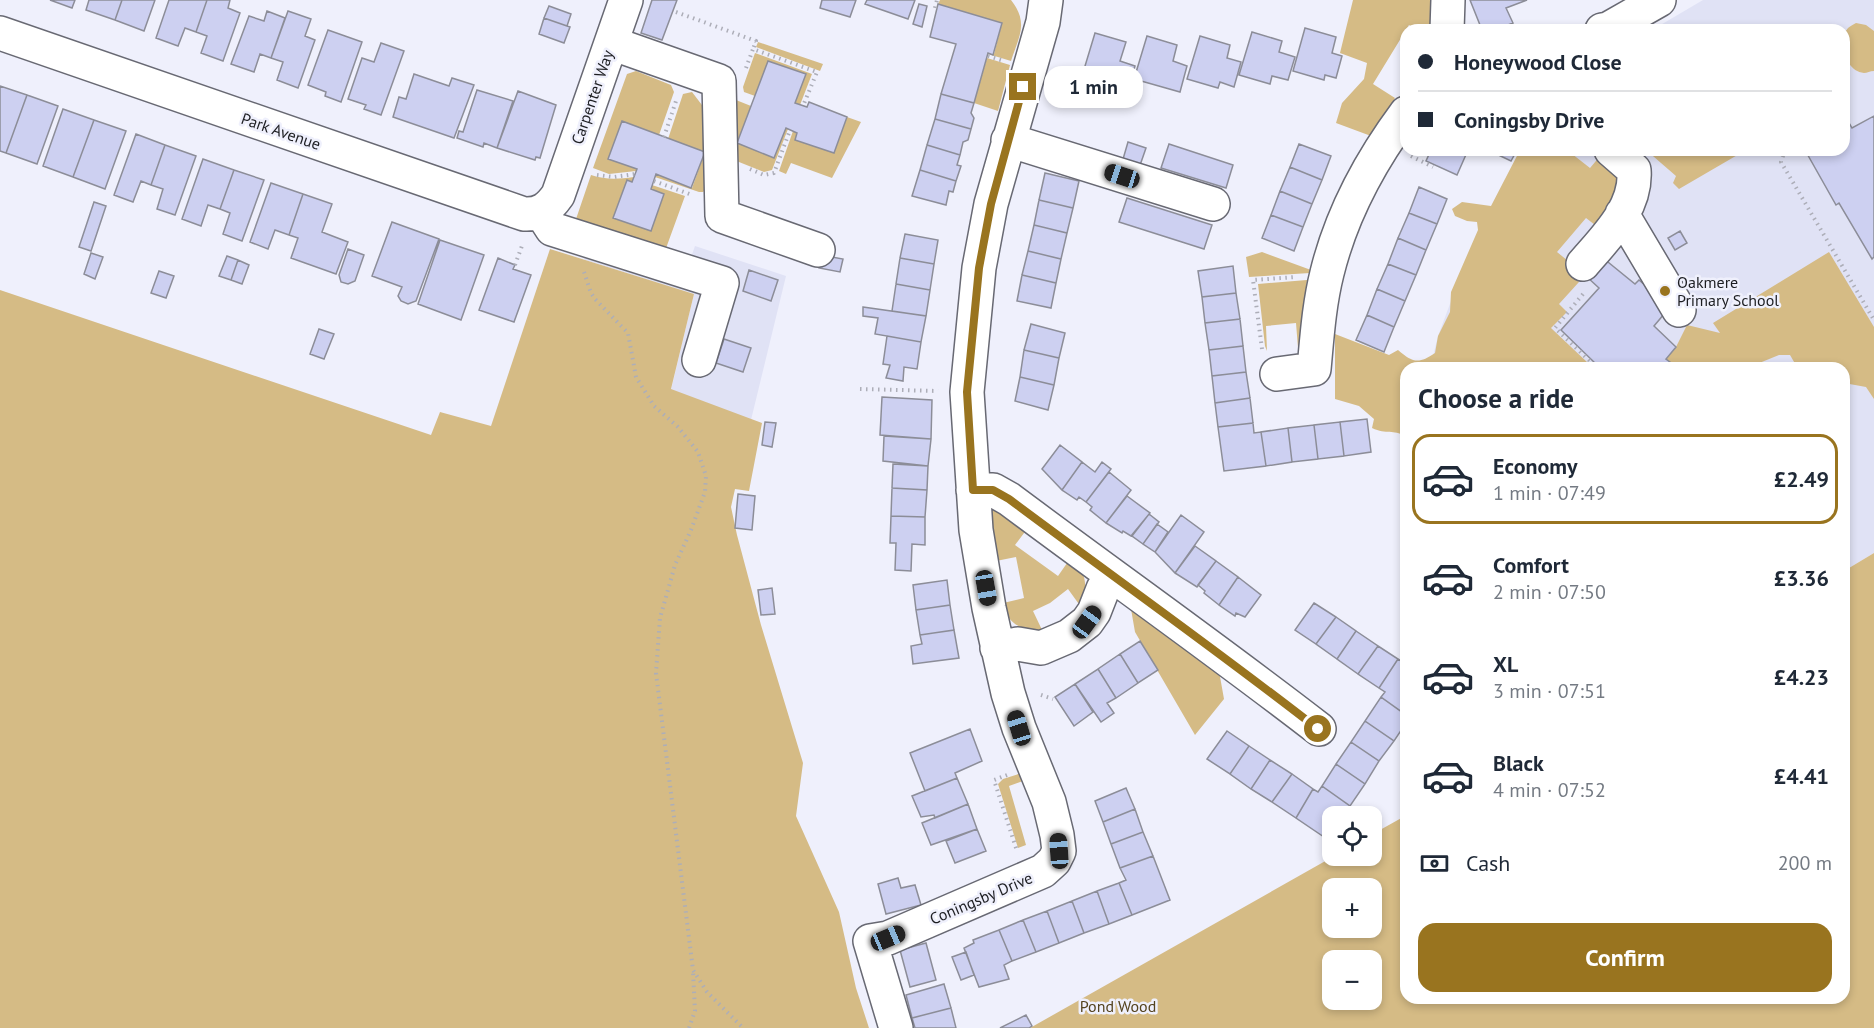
<!DOCTYPE html>
<meta charset="utf-8">
<style>
body{margin:0;font-family:"PT Sans",sans-serif;background:#f2f2f3;color:#1f2937;height:100vh;display:flex;flex-direction:column;font-size:22px;white-space:nowrap}
*{box-sizing:border-box;margin:0}
p{font-size:20px;color:#747a83}
.icon{flex:none;width:33px;height:33px;fill:none;stroke:currentColor;stroke-width:2;stroke-linecap:round;stroke-linejoin:round}
.map{position:relative;flex:1;overflow:hidden}
.details{position:absolute;left:1400px;top:362px;width:450px;height:642px;display:flex;flex-direction:column;background:#fff;border-radius:18px;box-shadow:0 3px 9px #0003}
.details>*{flex:none}
.guide{position:absolute;left:1400px;top:24px;width:450px;height:132px;border-radius:18px;box-shadow:0 3px 9px #0003;display:grid;align-content:center;height:132px;padding:0 18px;background:#fff}
.tools{position:absolute;left:1322px;top:806px;display:grid;gap:12px}
.tools a{display:grid;place-items:center;width:60px;height:60px;border-radius:12px;background:#fff;box-shadow:0 3px 9px #0003;font-size:30px}
.end{position:absolute;width:27px;height:27px;margin:-14px;border:8px solid #99741f;background:#fff;box-shadow:0 0 0 3px #fff}
.from{border-radius:50%}
.bubble{position:absolute;height:42px;border-radius:18px;background:#fff;box-shadow:0 3px 9px #0003;font-size:20px;font-weight:800;line-height:42px;text-align:center}
.car{position:absolute;width:18px;height:36px;margin:-18px -9px;border-radius:8px;box-shadow:0 0 4px 2px #0007;background:linear-gradient(#222 24%,#8ab4d8 0 40%,#222 0 76%,#8ab4d8 0 86%,#222 0)}
.guide b{display:flex;align-items:center;gap:21px;height:57px;font-size:22px}
.guide b+b{border-top:2px solid #e0e1e3}
.guide i{width:15px;height:15px;background:#1f2937}
ul{padding:0;list-style:none}
li{display:flex;align-items:center;gap:18px;height:90px;margin:0 12px 9px;padding:0 6px;border:3px solid transparent;border-radius:18px}
li div{flex:1}
li b{display:block;font-size:22px}
li em{font-style:normal;font-weight:800}
li.current{border-color:#99741f}
li>.icon{width:54px;height:54px;stroke-width:1.5}
h2{padding:0 18px;font-size:27px;line-height:72px}
.pay{display:flex;align-items:center;gap:15px;height:66px;padding:0 18px;font-size:22px}
.pay p{margin-inline-start:auto}
.button{display:flex;gap:12px;margin-top:auto;padding:12px 18px}
.button a{flex:1;height:69px;border-radius:18px;background:#99741f;color:#fff;font-size:24px;font-weight:800;line-height:69px;text-align:center}
.map>svg:first-child{display:block}
</style>
<div class="map">
<svg width="1874" height="1028" viewBox="0 0 1874 1028">
<rect width="100%" height="100%" fill="#eff0fc"/>
<path fill="#e0e2f5" d="M1703,0H1874V553L1844,571V368H1430L1438,336L1472,245L1525,150H1844V30H1652Z
M695,246L786,276L751,420L671,390L694,294L585,260L579,250L690,260Z"/>
<path fill="#d5bb85" fill-rule="evenodd" d="M940,0H1011C1029,23 1019,36 1011,61L988,54H994L1002,23L938,4Z
M1353,0H1434L1431,30H1419L1409,25L1373,84L1395,98L1371,136L1336,123L1342,103L1364,79L1367,63L1340,53Z
M1856,23L1866,25L1874,31V71C1870,71 1867,73 1864,73C1846,72 1836,41 1848,28C1850,26 1853,25 1856,23Z
M758,42L823,64L820,71L756,47Z
M755,53L812,74L800,105L795,103L805,74L769,61L755,96L744,92L743,87Z
M987,58L1010,65L998,111L974,103Z
M636,71L671,85L674,92L659,135L636,171L609,174L593,168L627,74Z
M692,92L705,109L706,189L703,192H699L655,177L656,174L692,188L705,152L668,139L683,94Z
M731,98L751,106L737,143L786,128L788,129L772,170L764,172L729,158Z
M847,117L861,122L832,178L791,163L786,174L779,171L793,131L797,133L795,140L834,153Z
M1520,150H1567L1590,168L1601,155L1622,182L1599,228L1586,218L1557,252L1584,274L1578,280L1579,282L1559,304L1567,312L1551,328L1588,363L1585,367L1406,368L1405,436C1393,429 1387,435 1372,428L1374,419L1359,406L1335,399V334L1389,355L1398,350C1413,363 1419,364 1435,353L1438,336L1450,312L1451,292L1478,230L1477,222L1467,221L1455,216L1452,209L1462,202L1491,206Z
M1646,150H1746L1679,189L1673,183L1676,176Z
M591,175C606,180 618,179 634,177L632,182L627,180L613,218L651,230L664,194L651,189L652,185L685,196L665,251L575,222Z
M550,249L694,294L671,389L762,423L749,491L735,489L731,507L737,535L761,625L803,763L796,816L839,912L856,988L869,1028H0V290L431,435L440,412L491,426Z
M1262,252L1311,270L1310,273L1249,277L1246,257Z
M1829,252L1874,327V399L1866,387L1844,383V368L1797,367L1790,355H1779L1747,368L1671,367L1666,359L1676,347L1687,325L1720,333L1713,323Z
M1307,280L1300,348H1298L1296,323L1266,326L1267,351L1265,346L1258,284Z
M994,506L1030,525L1015,545L1058,576L1072,556C1087,576 1088,584 1081,607L1068,589L1050,603L1033,611L1043,632C1019,630 1012,625 999,604L1024,598L1016,557L991,562L989,509Z
M1874,553V1028H1030L1336,855H1371V835L1405,816L1406,998H1844V571ZM1332,888H1371V927H1332ZM1332,960H1371V999H1332Z
M1131,609L1219,671L1224,699L1195,735L1135,632Z
M1028,771L1031,778L1009,786L1026,845L1018,848L998,784L1003,779Z"/>
<path fill="#cdd0f1" stroke="#8c8d98" stroke-width="1.5" d="M50,0H75L72,8Z
M89,0H122L115,20L86,10Z
M122,0H155L144,31L115,20Z
M169,0H207L196,32L185,28L178,46L156,38Z
M207,0H230L228,8L240,13L223,61L201,53L207,36L196,32Z
M652,0H677L662,40L641,33Z
M822,0H856L850,17L820,8Z
M867,0H915L908,19L865,4Z
M1470,0H1527L1506,8L1513,23L1503,27L1504,30H1482Z
M919,4L927,6L922,27L913,24Z
M938,4L1002,23L993,55L988,53L974,103L941,94L956,44L930,37Z
M549,6L571,14L567,26L544,18Z
M267,11L285,18L271,58L260,54L254,72L231,64L249,16L264,21Z
M288,11L311,19L305,36L315,40L298,88L277,80L283,62L271,58Z
M544,18L570,27L564,43L539,34Z
M1305,28L1336,37L1332,53L1342,56L1336,78L1325,75L1324,80L1293,71Z
M328,30L362,42L341,102L325,96L326,92L308,85Z
M1252,32L1282,41L1279,52L1295,57L1288,80L1272,76L1270,84L1239,75Z
M1095,33L1126,42L1120,61L1135,66L1128,89L1082,76Z
M1147,36L1177,45L1173,61L1187,66L1180,92L1134,79Z
M1200,36L1230,45L1227,58L1241,62L1234,87L1220,82L1218,88L1187,79Z
M381,43L404,51L381,115L364,109L366,105L348,99L362,58L374,62Z
M768,61L806,74L795,103L807,107L809,102L847,117L834,153L795,140L797,133L786,128L774,158L737,143Z
M414,74L449,86L452,78L474,85L454,138L393,117L399,97L406,99Z
M0,86L27,95L6,153L0,151Z
M477,90L513,101L497,148L484,143L483,147L457,138L459,131L463,132Z
M518,91L556,105L540,158L536,157L535,160L497,148Z
M941,94L974,103L971,113L974,118L971,129L935,119Z
M27,95L58,106L37,164L6,153Z
M63,109L94,120L73,177L43,166Z
M1844,114L1852,128L1874,116V257L1872,259L1839,203L1836,205L1805,150H1844Z
M935,119L971,129L968,140L963,142L960,155L927,145Z
M94,120L126,131L105,189L73,177Z
M622,121L705,152L691,188L656,174L651,189L664,194L651,231L613,218L627,180L632,182L637,169L608,159Z
M136,134L165,145L151,185L141,181L133,202L114,195Z
M1128,142L1146,148L1138,171L1121,166Z
M1169,144L1233,165L1226,188L1161,168Z
M1299,144L1331,156L1322,180L1290,167Z
M165,145L196,156L175,215L157,209L163,189L151,185Z
M927,145L960,155L957,165L961,166L956,181L920,170Z
M1431,150H1468L1457,175L1426,161Z
M1488,150H1517L1511,161Z
M203,159L234,170L220,209L208,205L201,226L182,219Z
M1290,167L1322,180L1312,204L1280,191Z
M234,170L264,180L242,241L223,234L230,213L220,209Z
M920,170L956,181L953,192L949,191L946,205L912,196Z
M1045,173L1079,181L1073,208L1039,200Z
M271,183L303,194L289,235L275,230L268,249L250,242Z
M1419,187L1447,199L1437,224L1409,213Z
M1280,191L1312,204L1303,227L1271,215Z
M303,194L332,204L322,232L348,242L336,274L291,258L298,238L289,235Z
M1127,198L1212,225L1204,249L1119,222Z
M1039,200L1073,208L1067,233L1034,225Z
M94,202L106,206L91,251L79,247Z
M1409,213L1437,224L1426,250L1398,238Z
M1271,215L1303,227L1294,251L1262,238Z
M392,222L439,239L416,301L408,304L401,301L398,296L402,287L372,276Z
M1034,225L1067,233L1061,259L1028,251Z
M1680,231L1687,243L1675,250L1668,238Z
M905,234L938,240L934,264L900,258Z
M1398,238L1426,250L1416,275L1388,264Z
M440,240L484,255L461,320L418,304Z
M348,249L364,255L355,281L348,284L341,282L339,275Z
M1028,251L1061,259L1056,283L1022,275Z
M91,253L103,257L95,279L84,274Z
M821,255L843,259L840,272L819,268Z
M227,256L238,260L231,280L219,276Z
M498,258L515,265L513,269L531,275L514,322L479,310Z
M900,258L934,264L930,290L896,284Z
M1603,258L1635,284L1639,280L1670,307L1654,326L1676,347L1666,359L1674,365L1671,368H1593L1596,364L1561,330L1599,288L1587,277Z
M238,260L249,265L242,284L231,280Z
M1388,264L1416,275L1405,301L1377,289Z
M1233,266L1236,293L1202,297L1198,271Z
M749,270L778,280L771,301L743,291Z
M159,271L174,276L166,298L151,293Z
M1022,275L1056,283L1051,308L1017,301Z
M896,284L930,290L926,316L892,311Z
M1377,289L1405,301L1394,327L1367,315Z
M1236,293L1240,319L1205,323L1202,297Z
M863,307L926,316L921,342L875,334L878,318L863,316Z
M1367,315L1394,327L1384,352L1356,340Z
M1240,319L1243,346L1209,350L1205,323Z
M1031,324L1065,333L1059,358L1024,350Z
M319,329L334,334L324,359L310,354Z
M887,336L921,342L917,369L904,367L903,381L886,378L890,365L883,364Z
M724,339L751,348L743,372L716,363Z
M1243,346L1246,372L1212,376L1209,350Z
M1024,350L1059,358L1054,385L1020,377Z
M1246,372L1250,398L1215,403L1212,376Z
M1020,377L1054,385L1048,410L1015,401Z
M882,397L932,400L931,439L880,435Z
M1250,398L1253,423L1218,427L1215,403Z
M1367,419L1371,452L1344,456L1340,422Z
M765,422L776,423L772,447L762,445Z
M1340,422L1344,456L1318,459L1314,425Z
M1253,423L1254,433L1261,432L1266,466L1224,471L1218,427Z
M1314,425L1318,459L1292,462L1288,428Z
M1288,428L1292,462L1266,466L1261,432Z
M884,436L931,439L928,466L883,461Z
M1060,445L1082,462L1062,490L1042,469Z
M1082,462L1095,472L1102,462L1111,469L1086,502L1079,497L1077,500L1062,490Z
M893,464L928,466L927,490L892,488Z
M1109,472L1131,490L1106,523L1090,510L1092,507L1086,502Z
M892,488L927,490L925,517L891,516Z
M738,494L755,496L752,530L735,528Z
M1127,496L1150,513L1131,536L1123,531L1122,533L1106,523Z
M1149,514L1159,522L1143,544L1132,536Z
M1181,515L1204,532L1175,573L1155,552Z
M891,516L925,517V545L912,544L911,571L895,570L896,543H890Z
M1157,524L1168,532L1155,552L1143,544Z
M1195,546L1216,561L1197,587L1175,573Z
M1216,561L1238,577L1219,605L1204,593L1205,591L1198,585Z
M1238,577L1261,595L1245,617L1236,613L1235,616L1219,605Z
M947,580L950,605L916,610L913,585Z
M772,588L775,614L761,615L758,590Z
M1314,603L1336,617L1316,644L1295,630Z
M950,605L954,630L920,635L916,610Z
M1336,617L1356,631L1337,659L1316,644Z
M954,630L959,658L913,664L911,646L922,644L920,635Z
M1356,631L1378,646L1358,674L1337,659Z
M1140,641L1158,670L1138,683L1120,654Z
M1378,646L1398,659L1379,688L1358,674Z
M1120,654L1138,683L1116,698L1098,669Z
M1398,659L1406,664V715L1381,697L1385,692L1379,688Z
M1098,669L1116,698L1107,703L1114,713L1101,722L1075,684Z
M1075,684L1093,712L1074,726L1055,697Z
M1381,697L1406,715V723L1394,741L1365,721Z
M1365,721L1394,741L1379,761L1351,742Z
M970,729L982,761L955,773L957,778L925,791L910,753Z
M1227,731L1249,746L1230,774L1207,759Z
M1351,742L1379,761L1365,784L1336,764Z
M1249,746L1270,760L1251,789L1230,774Z
M1270,760L1292,774L1272,802L1251,789Z
M1336,764L1365,784L1350,806L1322,786Z
M1292,774L1313,789L1296,818L1272,802Z
M957,778L968,804L935,818L934,815L921,817L912,796Z
M1322,786L1350,806L1343,816H1332V832L1327,839L1296,818L1313,789L1318,792Z
M1126,788L1135,809L1103,822L1095,801Z
M968,804L977,829L931,845L922,823Z
M1135,809L1143,832L1111,844L1103,822Z
M977,829L986,851L955,863L946,841Z
M1143,832L1153,856L1120,868L1111,844Z
M1153,856L1170,900L1132,915L1119,883L1126,880L1120,868Z
M898,878L901,888L915,885L921,905L886,914L878,884Z
M1119,883L1132,915L1109,924L1097,891Z
M1097,891L1109,924L1084,933L1072,901Z
M1072,901L1084,933L1059,943L1047,911Z
M1047,911L1059,943L1036,952L1023,920Z
M1023,920L1036,952L1012,961L999,930Z
M999,930L1012,961L1004,965L1009,979L979,987L964,948L974,943L973,940Z
M926,943L936,980L910,987L900,950Z
M966,952L974,975L961,980L952,957Z
M944,984L951,1008L912,1018L906,995Z
M951,1008L956,1028H915L912,1018Z
M1026,1015L1032,1026L1029,1028H1000Z"/>
<g fill="none" stroke-linecap="round" stroke-linejoin="round">
<g stroke="#686973" stroke-width="36">
<path id="minor" d="M1447,30L1448,0
M1602,30L1608,29L1659,0
M0,33L524,214C540,215 549,208 558,195L626,0
M611,43L719,81L722,216L818,250
M1008,140L1213,204
M541,212L552,229L722,283L699,360
M1622,214L1679,310
M1583,264C1606,237 1637,208 1634,170L1611,150
M1277,374L1314,369C1317,337 1319,305 1327,273C1341,216 1371,160 1406,113
M973,490H993L1009,499C1112,576 1217,650 1319,729
M997,648L1018,644L1041,648L1069,636L1087,622L1094,612L1103,589L1112,576
M896,1028L870,941L888,938L1043,871L1054,861L1059,851L1057,835L1049,802L1019,728L1008,693L989,608L976,530L967,392L979,268L991,204L1043,22L1046,0"/>
</g>
<path stroke="#adaeb8" stroke-width="4" stroke-dasharray="1.5 4.5" stroke-linecap="butt" d="M935,8L937,0
M676,12L756,41L753,49
M988,56L1001,60
M746,68L753,49L817,72L803,106
M664,137L677,98
M1785,150L1781,162L1874,320
M1411,156L1433,167
M750,169L764,175L774,173L790,130
M597,175L614,177L635,174
M654,181L692,195
M515,265L523,243
M584,272L591,293L595,299L628,333L636,377L654,406L678,427L698,452L706,476L705,492L691,530L675,565L660,618L656,673L693,970L707,992L743,1028
M1583,294L1555,328L1592,363L1589,368
M1262,349L1253,280L1296,277
M860,389L938,391
M1041,695L1053,699
M1007,775L994,780L1017,851
M689,1028L695,1011L693,971"/>
<use href="#minor" stroke="#fff" stroke-width="33"/>
</g>
<g fill="none" stroke-linecap="round" stroke-linejoin="round">
<path stroke="#99741f" stroke-width="8" d="M1023,87L991,204L979,268L967,392L973,490H993L1009,499C1112,576 1217,650 1318,729"/>
</g>
<circle fill="#99741f" stroke="#eff0fc" stroke-width="2" cx="1665" cy="291" r="6"/>
<g text-anchor="middle" stroke-width="5" stroke-linejoin="round" paint-order="stroke">
<g font-size="16" fill="#1d1e22" stroke="#eff0fc">
<text transform="translate(592 97) rotate(-71)" y="6">Carpenter Way</text>
<text transform="translate(281 131) rotate(19)" y="6">Park Avenue</text>
<text transform="translate(981 898) rotate(-23)" y="6">Coningsby Drive</text>
</g>
<g font-size="16" fill="#1d1e22" stroke="#eff0fc" text-anchor="start">
<text x="1677" y="288">Oakmere<tspan x="1677" dy="18">Primary School</tspan></text>
</g>
<g font-size="16" fill="#54431f" stroke="#eff0fc">
<text x="1118" y="1012">Pond Wood</text>
</g>
</g>
</svg>
<div class="tools">
<a><svg class="icon" aria-label="locate" viewBox="0 0 24 24"><circle cx="12" cy="12" r="6"/><path d="M12 2v4M12 18v4M2 12h4M18 12h4"/></svg></a>
<a>+</a>
<a>−</a>
</div>
<i class="end from" style="left:1318px;top:729px"></i>
<i class="end" style="left:1023px;top:87px"></i>
<div class="bubble" style="left:1044px;top:66px;width:99px">1 min</div>
<i class="car" style="left:1122px;top:176px;rotate:288deg"></i>
<i class="car" style="left:986px;top:588px;rotate:170deg"></i>
<i class="car" style="left:1087px;top:622px;rotate:36deg"></i>
<i class="car" style="left:1019px;top:728px;rotate:343deg"></i>
<i class="car" style="left:1059px;top:851px;rotate:356deg"></i>
<i class="car" style="left:888px;top:938px;rotate:67deg"></i>
<div class="guide">
<b><i class="from"></i>Honeywood Close</b>
<b><i></i>Coningsby Drive</b>
</div>
<section class="details">
<h2>Choose a ride</h2>
<ul>
<li class="current"><svg class="icon" aria-label="car" viewBox="0 0 24 24"><path d="M5 17H2v-5l4-1 3-4h7l3 4 3 1v5h-3M9 17h6M6 11h13"/><circle cx="7" cy="17" r="2"/><circle cx="17" cy="17" r="2"/></svg><div><b>Economy</b><p>1 min · 07:49</p></div><em>£2.49</em></li>
<li><svg class="icon" aria-label="car" viewBox="0 0 24 24"><path d="M5 17H2v-5l4-1 3-4h7l3 4 3 1v5h-3M9 17h6M6 11h13"/><circle cx="7" cy="17" r="2"/><circle cx="17" cy="17" r="2"/></svg><div><b>Comfort</b><p>2 min · 07:50</p></div><em>£3.36</em></li>
<li><svg class="icon" aria-label="car" viewBox="0 0 24 24"><path d="M5 17H2v-5l4-1 3-4h7l3 4 3 1v5h-3M9 17h6M6 11h13"/><circle cx="7" cy="17" r="2"/><circle cx="17" cy="17" r="2"/></svg><div><b>XL</b><p>3 min · 07:51</p></div><em>£4.23</em></li>
<li><svg class="icon" aria-label="car" viewBox="0 0 24 24"><path d="M5 17H2v-5l4-1 3-4h7l3 4 3 1v5h-3M9 17h6M6 11h13"/><circle cx="7" cy="17" r="2"/><circle cx="17" cy="17" r="2"/></svg><div><b>Black</b><p>4 min · 07:52</p></div><em>£4.41</em></li>
</ul>
<div class="pay"><svg class="icon" aria-label="cash" viewBox="0 0 24 24"><path d="M3 7h18v10H3z"/><circle cx="12" cy="12" r="2"/></svg>Cash<p>200 m</p></div>
<div class="button"><a>Confirm</a></div>
</section>
</div>
